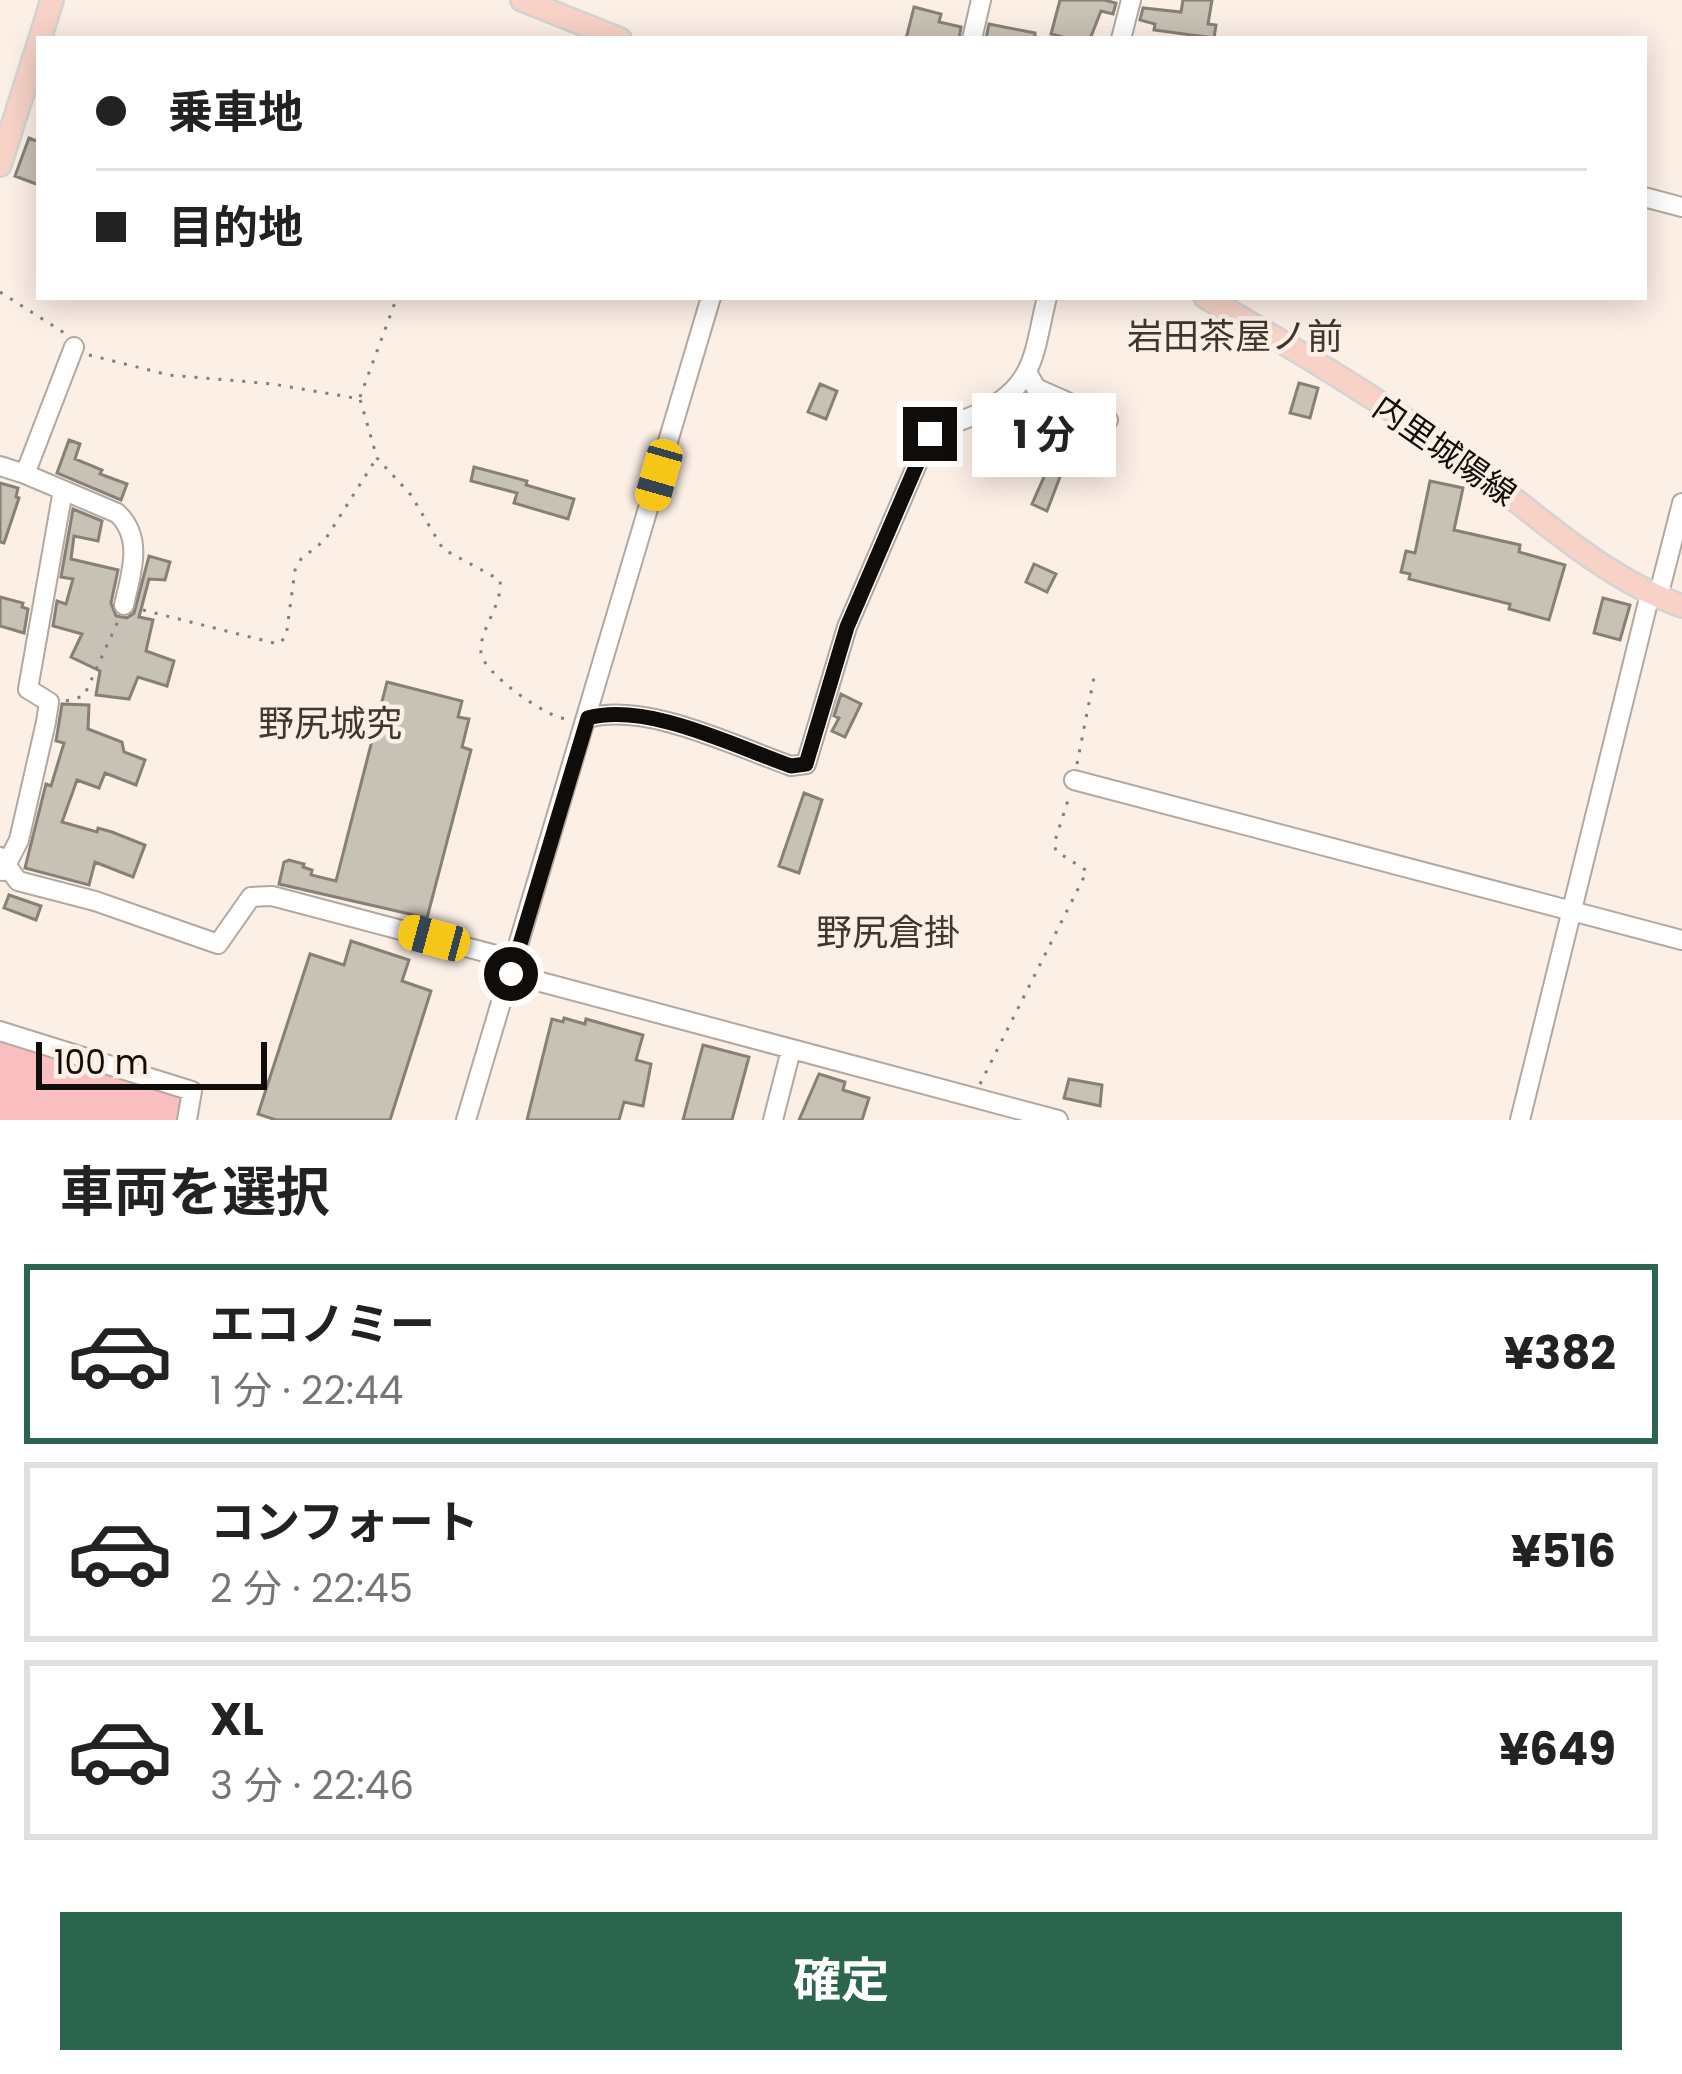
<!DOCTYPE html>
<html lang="ja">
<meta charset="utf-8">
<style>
body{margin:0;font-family:Poppins,"Noto Sans JP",sans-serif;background:#f6f6f6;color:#222;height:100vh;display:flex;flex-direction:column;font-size:45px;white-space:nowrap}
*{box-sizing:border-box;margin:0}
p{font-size:39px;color:#767676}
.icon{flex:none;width:66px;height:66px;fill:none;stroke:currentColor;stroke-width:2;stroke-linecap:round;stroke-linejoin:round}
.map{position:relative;height:1120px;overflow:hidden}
.panel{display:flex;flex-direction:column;background:#fff;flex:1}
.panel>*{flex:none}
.top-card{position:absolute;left:36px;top:36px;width:1611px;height:264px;border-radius:0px;box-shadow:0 6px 30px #0003;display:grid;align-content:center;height:264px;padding:0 60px;background:#fff}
.scale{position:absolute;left:36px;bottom:30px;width:231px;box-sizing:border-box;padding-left:12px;border:6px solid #100c09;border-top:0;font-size:33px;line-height:42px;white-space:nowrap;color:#100c09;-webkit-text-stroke:9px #fcefe6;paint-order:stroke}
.end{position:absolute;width:54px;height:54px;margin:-27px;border:15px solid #100c09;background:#fff;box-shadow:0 0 0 6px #fff}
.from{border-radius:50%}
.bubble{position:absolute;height:84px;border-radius:0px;background:#fff;box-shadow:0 6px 30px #0003;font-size:39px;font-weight:700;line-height:84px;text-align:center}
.car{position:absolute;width:36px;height:72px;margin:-36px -18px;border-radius:15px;box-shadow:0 0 9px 3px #0007;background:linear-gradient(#f5c518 24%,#345 0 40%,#f5c518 0 76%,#345 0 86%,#f5c518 0)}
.top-card b{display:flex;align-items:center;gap:42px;height:114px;font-size:45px}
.top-card b+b{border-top:3px solid #e0e0e0}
.top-card i{width:30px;height:30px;background:#222}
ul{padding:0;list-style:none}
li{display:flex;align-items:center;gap:36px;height:180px;margin:0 24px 18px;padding:0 36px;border:6px solid #e0e0e0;border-radius:0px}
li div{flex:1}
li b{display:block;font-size:45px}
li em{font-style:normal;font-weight:700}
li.active{border-color:#2c654e}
li>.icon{width:108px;height:108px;stroke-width:1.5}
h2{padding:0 60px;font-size:54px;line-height:144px}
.primary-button{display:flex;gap:24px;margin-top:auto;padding:24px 60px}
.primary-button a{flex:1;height:138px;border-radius:0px;background:#2c654e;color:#fff;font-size:48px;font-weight:700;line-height:138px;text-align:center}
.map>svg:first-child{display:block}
</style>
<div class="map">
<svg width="1682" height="1120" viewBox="0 0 1682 1120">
<rect width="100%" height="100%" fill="#fcefe6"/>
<path fill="#f9bec0" d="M0,1037L183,1098L179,1120H0Z"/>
<path fill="#c8c1b5" stroke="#878075" stroke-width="3" d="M1060,0H1104L1116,3L1113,14L1101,11L1090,39H1070L1051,34Z
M1183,0H1212L1208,24L1216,25L1214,38L1154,30L1155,24L1140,20L1143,8L1181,12Z
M914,7L941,14L939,22L961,27L959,39H906Z
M989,24L1035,33V39H986Z
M29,138L39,142V185L15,176Z
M1299,383L1318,388L1310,418L1290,413Z
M820,384L837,391L826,419L808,412Z
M69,440L80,444L75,459L102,470L100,474L127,484L121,500L57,473Z
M1042,441L1069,453L1047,511L1032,504L1047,470L1035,464Z
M474,467L527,481L526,485L574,499L568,519L514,503L517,493L471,481Z
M1430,481L1463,488L1454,530L1520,545L1519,552L1565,565L1549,620L1509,609L1510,604L1409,579L1410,574L1401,572L1406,551L1415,553Z
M0,483L18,488L16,497L19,498L4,543L0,542Z
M73,509L102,521L98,541L74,536L71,559L118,570L111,603L116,616L127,618L134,613L149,556L170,562L165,580L149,579L139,617L153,620L146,651L174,661L167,686L138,677L129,699L96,695L100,671L71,657L82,634L53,626L57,601L66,604L73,579L61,577Z
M1034,564L1056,574L1047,592L1026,582Z
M0,597L23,603L22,607L28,609L24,633L0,626Z
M1603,598L1630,605L1620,640L1594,633Z
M387,682L462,701L458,717L469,719L462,747L471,750L427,918L279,884L284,862L289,860L304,864L303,867L312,870L311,875L336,881Z
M841,694L861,704L845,737L832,731L839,718L834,716Z
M62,704L89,705L88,729L122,742L124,752L145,760L136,785L105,773L99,788L77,780L62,822L97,832L98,828L112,832L145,845L133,877L95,862L89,885L25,868L46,784L51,786L64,743L56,741Z
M804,793L822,800L799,873L779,866Z
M9,895L41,906L36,920L4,908Z
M351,941L409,960L402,981L431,991L390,1120H276L258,1114L310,954L344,965Z
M564,1018L585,1024L586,1019L643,1035L636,1060L651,1064L643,1106L624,1102L619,1120H527L552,1019L563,1022Z
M703,1045L749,1057L732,1120H683Z
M819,1074L845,1082L843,1090L869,1098L862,1120H799Z
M1069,1079L1102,1085L1100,1106L1064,1098Z"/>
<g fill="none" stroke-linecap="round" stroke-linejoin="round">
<g stroke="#b3a89f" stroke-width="22">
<path id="minor" d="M972,39L981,0
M1121,39L1131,0
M1644,197L1682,207
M1028,374L1036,388L1108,420
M0,466L25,474L74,347
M25,474L117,513C144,538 131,574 124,605
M1658,597L1682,503
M588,718C647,702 734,746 791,766L806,764L847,627L930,434C947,424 966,420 984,411C1037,384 1034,349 1047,297
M1074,780L1682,940
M0,857L18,881L95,901L218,944L251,897L272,896L515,960
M3,871L19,840L46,722L49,702L28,689L63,490
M511,974L1058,1120
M0,1031L192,1091L187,1120
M466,1120L711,297
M773,1120L791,1050
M1520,1120L1650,594"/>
</g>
<g stroke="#d4d3d3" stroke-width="26">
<path id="major" d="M522,0L620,39
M40,39L52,0
M0,165L39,42
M1205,297C1290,346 1374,396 1454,453C1527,505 1597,576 1682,606"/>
</g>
<path stroke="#867d77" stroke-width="3" stroke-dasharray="3 9" stroke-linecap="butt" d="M0,292L66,334
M89,355L169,375L273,384L360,399L377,458L411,495L443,549L500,580C503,606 479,628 481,653C483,673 549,720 569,719
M360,397L397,297
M143,610L278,644L286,637L295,570L301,559L325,540L376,459
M66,701L84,696L119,619
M1077,764L1095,672
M980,1084L1087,871L1056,851L1054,844L1069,797"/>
<use href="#minor" stroke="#fff" stroke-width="18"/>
<use href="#major" stroke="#f8d2c7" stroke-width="21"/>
</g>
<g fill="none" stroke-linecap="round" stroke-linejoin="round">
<path stroke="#100c09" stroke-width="15" d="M511,974L588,718C648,702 734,746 791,766L806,764L847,627L930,434"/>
</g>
<g text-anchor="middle" stroke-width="9" stroke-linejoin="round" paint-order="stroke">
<g font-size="33" fill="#100c09" stroke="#fcefe6">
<text transform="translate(1445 450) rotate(35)" y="12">内里城陽線</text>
</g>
<g font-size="36" fill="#3f362e" stroke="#fcefe6">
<text x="1235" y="349">岩田茶屋ノ前</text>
<text x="330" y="736">野尻城究</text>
<text x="888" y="945">野尻倉掛</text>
</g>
</g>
</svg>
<div class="scale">100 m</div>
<i class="end from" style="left:511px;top:974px"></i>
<i class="end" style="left:930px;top:434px"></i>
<div class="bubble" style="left:972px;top:393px;width:144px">1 分</div>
<i class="car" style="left:659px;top:475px;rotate:196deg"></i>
<i class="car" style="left:434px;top:938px;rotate:285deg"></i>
<div class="top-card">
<b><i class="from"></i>乗車地</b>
<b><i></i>目的地</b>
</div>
</div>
<section class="panel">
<h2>車両を選択</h2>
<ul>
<li class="active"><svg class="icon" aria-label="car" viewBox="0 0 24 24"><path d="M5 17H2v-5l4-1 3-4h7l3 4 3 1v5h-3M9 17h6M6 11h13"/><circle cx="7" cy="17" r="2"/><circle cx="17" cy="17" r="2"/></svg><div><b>エコノミー</b><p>1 分 · 22:44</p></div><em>¥382</em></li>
<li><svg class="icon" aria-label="car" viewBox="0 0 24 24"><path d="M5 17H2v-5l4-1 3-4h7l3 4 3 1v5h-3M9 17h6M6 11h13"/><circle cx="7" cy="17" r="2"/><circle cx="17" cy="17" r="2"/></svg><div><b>コンフォート</b><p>2 分 · 22:45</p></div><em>¥516</em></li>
<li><svg class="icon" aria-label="car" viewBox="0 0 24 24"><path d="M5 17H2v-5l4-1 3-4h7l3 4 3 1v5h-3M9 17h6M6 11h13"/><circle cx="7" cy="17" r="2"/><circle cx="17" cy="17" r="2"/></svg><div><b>XL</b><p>3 分 · 22:46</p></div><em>¥649</em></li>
</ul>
<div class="primary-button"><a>確定</a></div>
</section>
